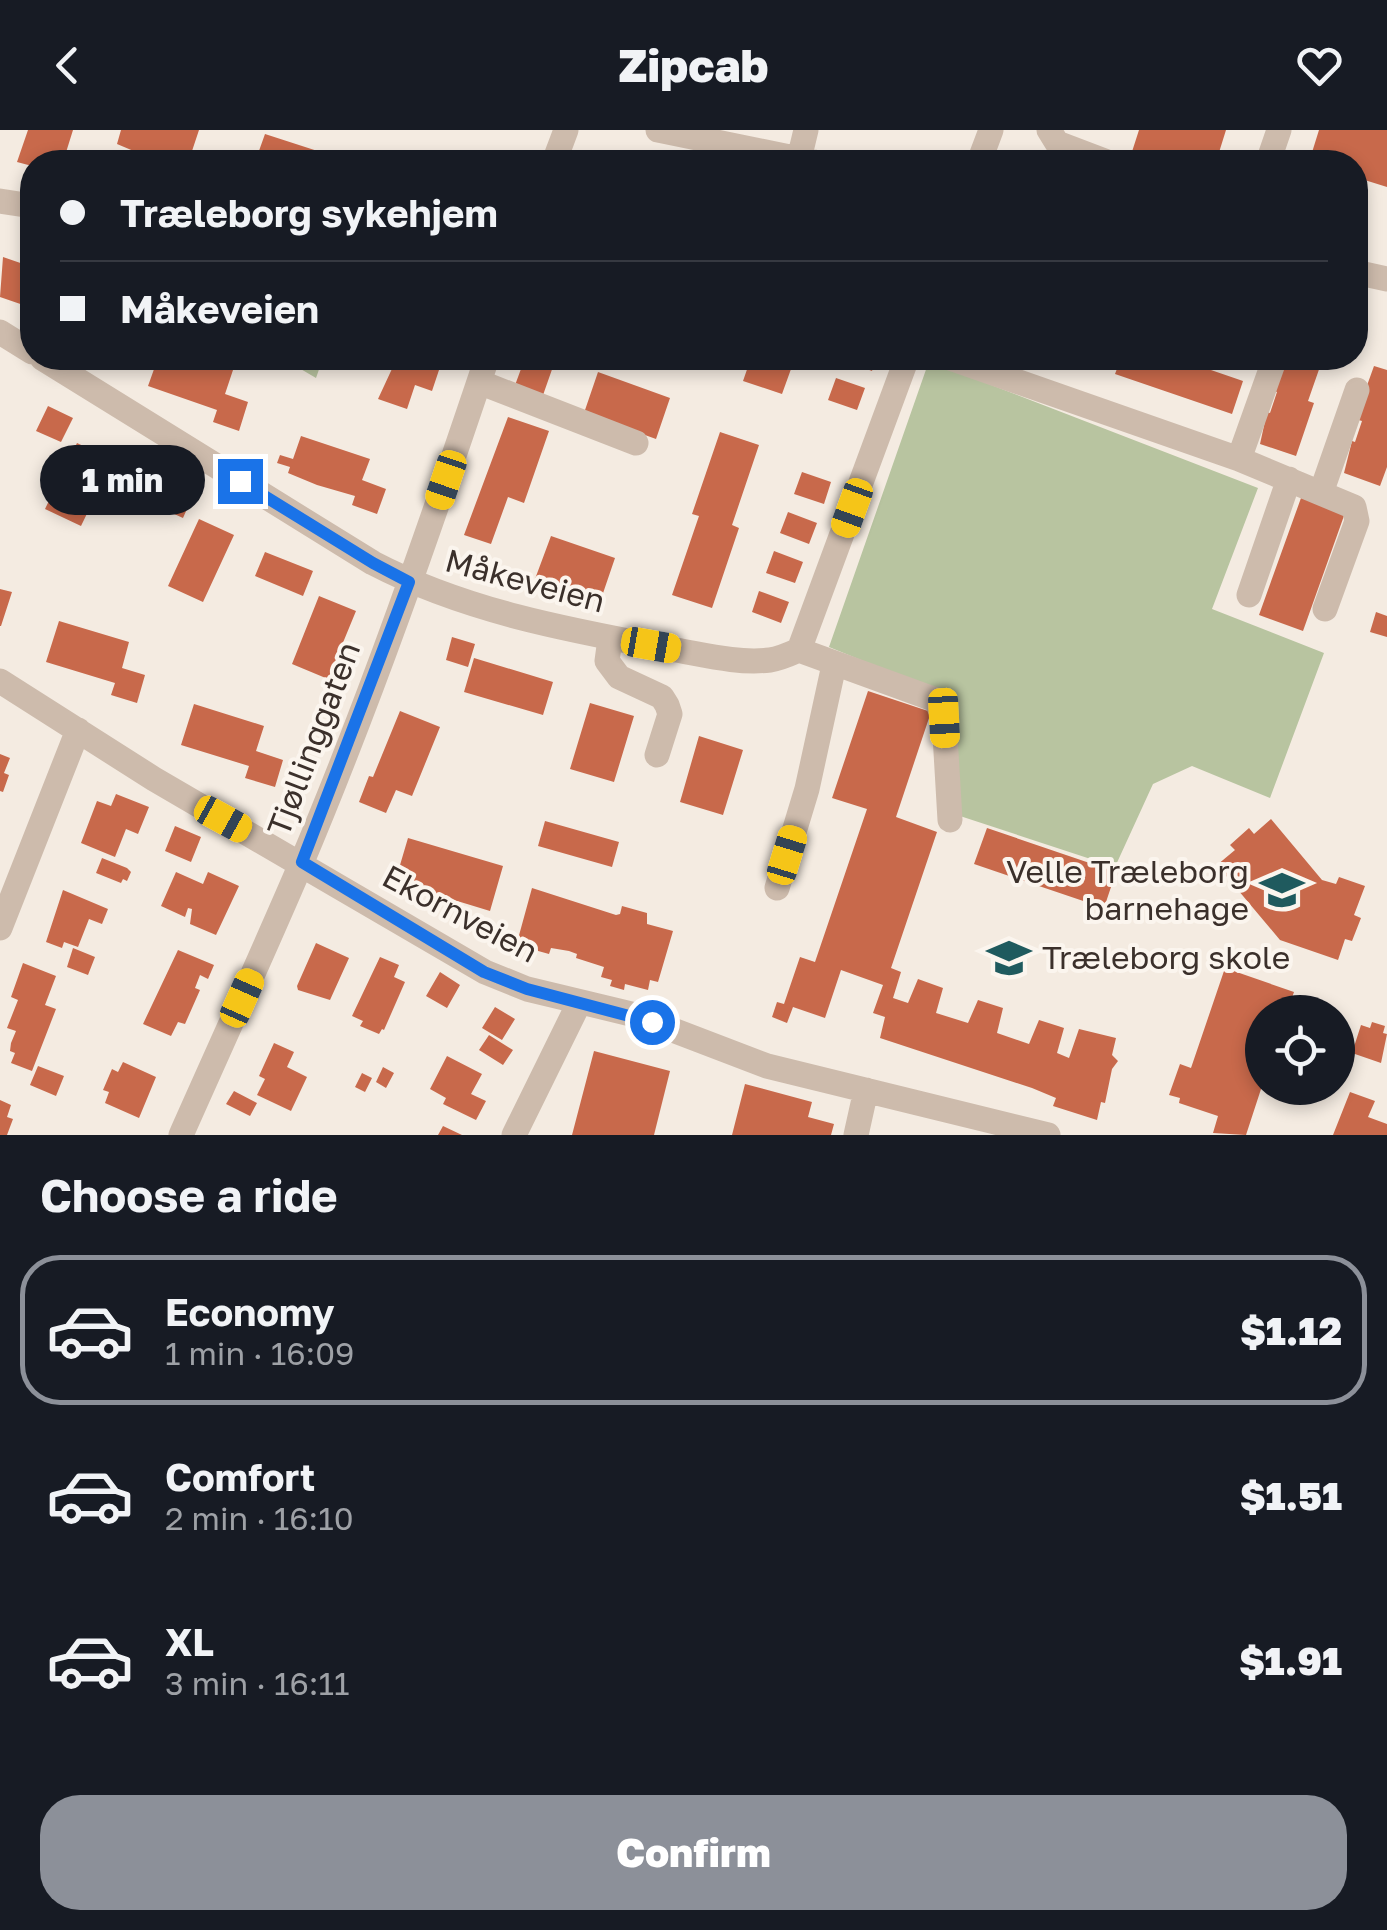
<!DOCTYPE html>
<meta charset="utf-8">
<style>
body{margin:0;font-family:"Golos Text",sans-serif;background:#20242c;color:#f1f3f6;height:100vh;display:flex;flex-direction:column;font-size:38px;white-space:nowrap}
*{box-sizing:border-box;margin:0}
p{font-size:32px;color:#9ea1a6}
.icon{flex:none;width:55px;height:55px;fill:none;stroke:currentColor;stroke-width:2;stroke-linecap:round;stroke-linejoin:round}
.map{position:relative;height:1005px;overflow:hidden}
.details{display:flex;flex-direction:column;background:#171b24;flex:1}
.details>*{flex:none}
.hud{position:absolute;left:20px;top:20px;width:1348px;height:220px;border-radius:40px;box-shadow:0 5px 15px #0003;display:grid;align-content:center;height:220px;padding:0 40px;background:#171b24}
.controls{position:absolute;left:1245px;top:865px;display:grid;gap:20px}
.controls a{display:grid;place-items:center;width:110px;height:110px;border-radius:50%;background:#171b24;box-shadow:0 5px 15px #0003;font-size:50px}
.end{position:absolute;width:45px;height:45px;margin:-22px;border:12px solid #1a73e8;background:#fff;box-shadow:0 0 0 5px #fff}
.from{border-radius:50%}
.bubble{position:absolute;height:70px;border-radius:35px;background:#171b24;box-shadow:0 5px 15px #0003;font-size:32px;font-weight:800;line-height:70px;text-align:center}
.car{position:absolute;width:30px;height:60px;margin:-30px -15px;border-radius:12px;box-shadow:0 0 8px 2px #0007;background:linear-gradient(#f5c518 24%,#345 0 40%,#f5c518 0 76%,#345 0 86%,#f5c518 0)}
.hud b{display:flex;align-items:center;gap:35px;height:95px;font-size:38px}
.hud b+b{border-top:2px solid #363941}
.hud i{width:25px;height:25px;background:#f1f3f6}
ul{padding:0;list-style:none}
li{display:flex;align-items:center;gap:30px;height:150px;margin:0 20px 15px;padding:0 20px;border:5px solid transparent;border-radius:40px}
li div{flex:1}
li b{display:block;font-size:38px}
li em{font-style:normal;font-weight:800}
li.current{border-color:#8c9099}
li>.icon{width:90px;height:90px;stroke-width:1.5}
h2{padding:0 40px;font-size:45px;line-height:120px}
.primary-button{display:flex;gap:20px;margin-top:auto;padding:20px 40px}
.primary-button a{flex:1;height:115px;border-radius:40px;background:#8c9099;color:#fff;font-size:40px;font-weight:800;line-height:115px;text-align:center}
header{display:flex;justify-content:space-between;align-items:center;height:130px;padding:0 40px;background:#171b24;font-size:45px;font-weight:800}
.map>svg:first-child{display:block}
</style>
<header><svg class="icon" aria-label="back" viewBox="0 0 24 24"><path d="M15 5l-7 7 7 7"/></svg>Zipcab<svg class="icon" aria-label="heart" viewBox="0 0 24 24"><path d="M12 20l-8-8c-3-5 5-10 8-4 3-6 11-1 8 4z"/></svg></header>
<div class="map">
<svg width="1387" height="1005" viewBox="0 0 1387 1005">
<rect width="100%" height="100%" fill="#f4ebe1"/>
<path fill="#b8c4a0" d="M282,228H323L316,248Z
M929,231L1258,358L1212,479L1324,523L1270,668L1192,636L1153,654L1115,737L960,686L954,568L829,517Z"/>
<path fill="#c8694b" d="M28,0H73L63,32H32V36L17,32Z
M121,0H199L192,21L223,32H172L156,27L155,30L117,14Z
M1139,0H1226L1216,32H1173L1148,25L1146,32H1134L1129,31Z
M1319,0H1387V57L1355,47V32H1309Z
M265,4L336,27L334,32H255Z
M3,127L32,137V178L0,167Z
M158,228H198L233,240L225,264L248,272L239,301L213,292L217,280L148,256Z
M397,228H443L432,261L415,255L407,279L378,269Z
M525,228H556L542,268L514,258Z
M751,228H795L782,264L743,251Z
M837,228H876L872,241Z
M1121,228H1176L1243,251L1232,284L1115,244Z
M1282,228H1323L1308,271L1314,273L1296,326L1260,314L1267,282L1270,283L1277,262L1271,260Z
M1374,236L1387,240V337L1380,356L1344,343L1352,311L1355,312L1362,291L1355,289Z
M598,242L670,268L656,309L584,283Z
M836,248L865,258L857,280L828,270Z
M48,276L73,288L61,312L36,301Z
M508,287L549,301L524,373L508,367L491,414L464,405Z
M720,302L759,315L732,395L739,398L712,478L672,465L699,386L692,384Z
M301,306L370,329L362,350L386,359L377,384L352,375L355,366L317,355L288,343L290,337L277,333L280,325L293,329Z
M77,313L113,330L81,396L45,379Z
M147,341L194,363L183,388L135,366Z
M802,342L831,352L824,374L794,364Z
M1301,368L1345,383L1303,501L1259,485Z
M788,382L817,393L809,414L780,403Z
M199,389L234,405L203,472L168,456Z
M551,406L615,428L600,472L535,449Z
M774,421L803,432L795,453L766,443Z
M265,422L313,441L303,466L255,446Z
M0,459L12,462L1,496H0Z
M759,461L789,472L781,493L752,482Z
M319,466L356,481L328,549L292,534Z
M1376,482L1387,486V507L1370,502Z
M59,491L129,512L122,538L145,545L137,573L111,565L115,553L46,532Z
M452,507L475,514L468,537L446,530Z
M474,528L553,552L543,585L464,562Z
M868,561L931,582L896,687L937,702L891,838L901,842L893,868L908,873L918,849L943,858L936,883L968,893L978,870L1003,878L997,903L1029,914L1039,890L1058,896L1064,898L1057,923L1069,928L1079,899L1116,908L1112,925L1118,931L1112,939L1105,973L1101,972L1097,990L1053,976L1056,968L1032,958L880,908L885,887L873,883L883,855L841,840L825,888L793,877L787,893L772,887L777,872L784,874L800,827L815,832L867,679L832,668Z
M590,573L634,586L614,652L570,639Z
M194,574L264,596L256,621L283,630L275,657L245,648L249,636L181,615Z
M400,581L440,597L412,666L396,660L386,683L359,672L369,646L373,647Z
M699,606L743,620L723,685L680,672Z
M0,624L10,628L4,643L9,645L3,662L0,661Z
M116,664L149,677L138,704L126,699L115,727L81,713L97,671L111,676Z
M1271,689L1322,750L1336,754L1339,747L1365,756L1354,785L1361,788L1352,811L1345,809L1338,830L1280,810L1217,735L1235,720L1230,715L1249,698L1254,704Z
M545,691L619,712L612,737L538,716Z
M175,696L201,707L191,732L165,721Z
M987,698L1116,742L1104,778L974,734Z
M408,708L503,736L490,781L395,752Z
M102,728L127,738L131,742L127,751L123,749L121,753L96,743Z
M176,742L203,754L208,742L239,756L216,805L190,794L192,779L188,778L185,787L161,776Z
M532,758L616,785L620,784L622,776L647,783V794L673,801L658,852L650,850L648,860L625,854L624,860L610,856L612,850L601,847L604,837L576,828L577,824L569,821L551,818L549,824L531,819L533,814L518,809Z
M63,760L108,779L102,794L89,789L78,817L64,812L62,818L46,812Z
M316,813L349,828L330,870L298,860L297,856Z
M73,818L95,827L88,845L67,837Z
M178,820L214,835L208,849L200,845L195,858L200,860L185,894L178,892L171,906L143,894Z
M380,827L399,835L394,847L405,852L384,900L382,899L379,904L360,896L363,891L352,886Z
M23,833L56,846L45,875L56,879L32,941L11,933L15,923L10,921L11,913L16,901L7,898L18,870L11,867Z
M1225,838L1294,862L1287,882H1262V956L1246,1005L1213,1003L1218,986L1179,973L1180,968L1169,965L1180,934L1191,938Z
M440,842L460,855L447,878L426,866Z
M495,877L515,889L502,910L482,898Z
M1372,892L1385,896L1383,903L1387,904L1381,933L1352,923L1361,895L1370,898Z
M489,905L513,920L503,935L479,920Z
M274,913L294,922L287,937L307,947L291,981L257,965L265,949L259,946Z
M594,921L670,941L654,1005H572Z
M447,926L482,944L471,964L486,971L476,990L443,974L446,968L430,959Z
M123,932L156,947L139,988L105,973L109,962L103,960L112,939L118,942Z
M38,936L64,946L56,966L30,955Z
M383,937L394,943L386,958L376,952Z
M362,943L372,948L365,962L355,957Z
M745,954L812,972L808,987L834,994L831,1005H732Z
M234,961L257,973L250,986L226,974Z
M1350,962L1375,971L1368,987L1387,994V1005H1333Z
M0,970L11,975L7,987L13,989L7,1005H0Z
M443,996L462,1005H438Z"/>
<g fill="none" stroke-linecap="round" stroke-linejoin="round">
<path stroke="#cdbbac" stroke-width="25" d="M658,0L814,32
M1049,0L1057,13L1107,32
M799,29L806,0
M554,32L566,0
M979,32L991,0
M1268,32L1279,0
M0,71L32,76
M1355,142L1387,149
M0,202L32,222
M42,228L373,433C465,481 568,500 670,519C701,524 737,534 770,530C779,529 790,524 799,520L907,228
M950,228L1239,329L1354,377L1357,391L1325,479
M479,252L636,313
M1239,329L1275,228
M1321,363L1357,260
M1249,465L1289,349
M610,509L607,531L619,547L662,567L667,575L670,584L657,625
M799,520L936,570L944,588L950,690
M0,551L154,649L485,842L527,859L631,884L767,936L1048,1005
M777,758L807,659L834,535
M0,798L78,600
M181,1005C221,915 262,825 301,734C371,568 430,398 487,228
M514,1005L579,873
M856,1005L866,960"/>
</g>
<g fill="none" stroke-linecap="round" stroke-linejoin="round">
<path stroke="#1a73e8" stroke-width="12" d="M240,351L373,433L409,452L302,732L484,842L527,859L652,892"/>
</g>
<defs>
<g id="school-bare" transform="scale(3.45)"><path d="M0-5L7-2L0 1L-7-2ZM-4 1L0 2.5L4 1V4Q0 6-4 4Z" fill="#1f5a5e" stroke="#fbf5ee" stroke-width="2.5" paint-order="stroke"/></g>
</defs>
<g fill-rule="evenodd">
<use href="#school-bare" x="1282" y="760"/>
<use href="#school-bare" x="1009" y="828"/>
</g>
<g text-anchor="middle" stroke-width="8" stroke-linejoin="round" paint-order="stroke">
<g font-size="32" fill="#3b302b" stroke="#fbf5ee">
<text transform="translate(525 451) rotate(15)" y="11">Måkeveien</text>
<text transform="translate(314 609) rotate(-69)" y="11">Tjøllinggaten</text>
<text transform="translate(460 784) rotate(28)" y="11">Ekornveien</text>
</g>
<g font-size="32" fill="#3b302b" stroke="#fbf5ee" text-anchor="end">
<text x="1249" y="753">Velle Træleborg<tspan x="1249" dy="37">barnehage</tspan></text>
<text x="1042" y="839" text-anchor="start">Træleborg skole</text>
</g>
</g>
</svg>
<div class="controls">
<a><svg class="icon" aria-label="locate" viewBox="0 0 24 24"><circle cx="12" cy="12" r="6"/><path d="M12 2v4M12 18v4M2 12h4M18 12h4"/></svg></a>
</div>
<i class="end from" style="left:652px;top:892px"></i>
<i class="end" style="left:240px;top:351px"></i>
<div class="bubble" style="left:40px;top:315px;width:165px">1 min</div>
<i class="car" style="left:446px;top:350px;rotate:199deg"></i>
<i class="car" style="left:852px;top:378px;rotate:200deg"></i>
<i class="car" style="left:651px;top:515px;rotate:100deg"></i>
<i class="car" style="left:944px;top:588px;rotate:177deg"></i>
<i class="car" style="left:223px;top:689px;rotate:119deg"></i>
<i class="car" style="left:787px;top:725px;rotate:17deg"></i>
<i class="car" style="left:242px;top:868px;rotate:24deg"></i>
<div class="hud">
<b><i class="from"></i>Træleborg sykehjem</b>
<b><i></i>Måkeveien</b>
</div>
</div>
<section class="details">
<h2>Choose a ride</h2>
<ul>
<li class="current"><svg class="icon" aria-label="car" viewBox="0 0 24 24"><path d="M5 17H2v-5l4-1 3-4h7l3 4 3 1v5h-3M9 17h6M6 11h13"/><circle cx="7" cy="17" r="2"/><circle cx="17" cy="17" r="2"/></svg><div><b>Economy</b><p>1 min · 16:09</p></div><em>$1.12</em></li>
<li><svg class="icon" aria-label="car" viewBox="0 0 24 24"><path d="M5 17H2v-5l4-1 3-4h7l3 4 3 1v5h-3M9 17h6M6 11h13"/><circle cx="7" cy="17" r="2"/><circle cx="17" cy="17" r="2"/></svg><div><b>Comfort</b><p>2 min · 16:10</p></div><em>$1.51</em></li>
<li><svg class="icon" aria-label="car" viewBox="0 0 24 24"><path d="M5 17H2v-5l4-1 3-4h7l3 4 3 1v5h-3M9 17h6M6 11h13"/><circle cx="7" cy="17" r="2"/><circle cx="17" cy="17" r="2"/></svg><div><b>XL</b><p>3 min · 16:11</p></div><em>$1.91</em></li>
</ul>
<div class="primary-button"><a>Confirm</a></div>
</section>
